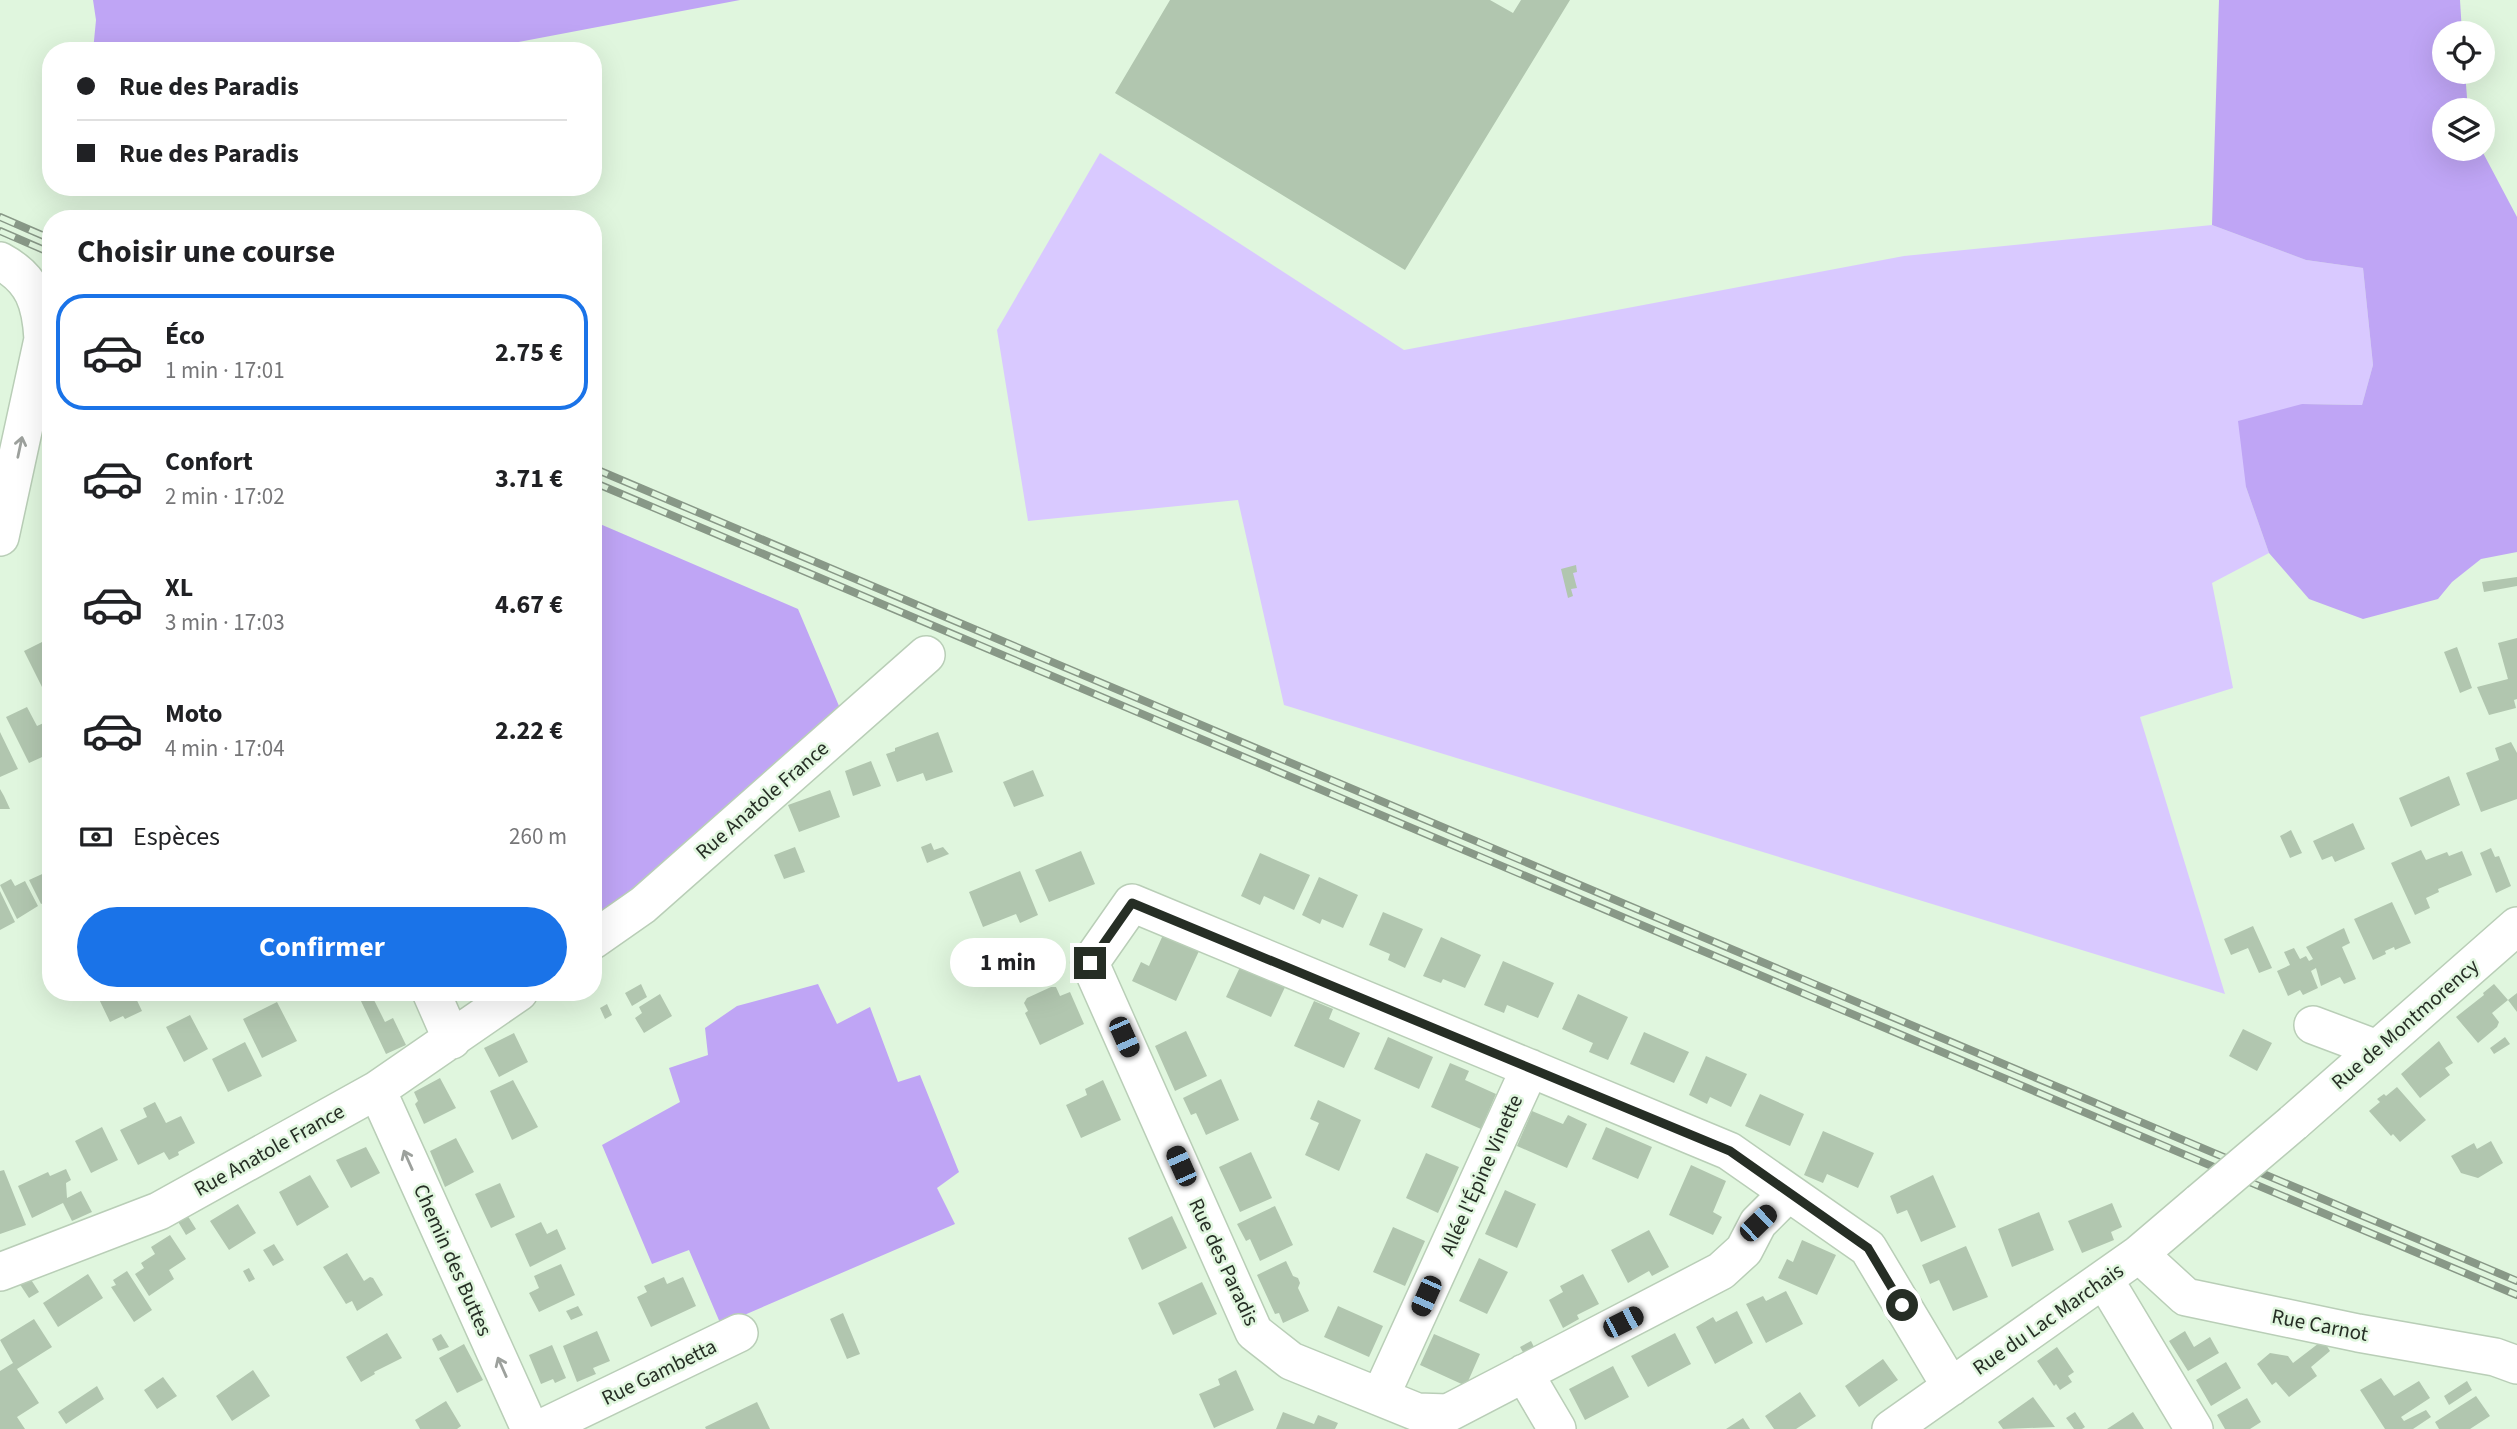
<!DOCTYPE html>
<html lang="fr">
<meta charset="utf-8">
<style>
body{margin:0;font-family:"Source Sans 3",sans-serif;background:#f2f2f2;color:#202124;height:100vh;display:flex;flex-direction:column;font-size:26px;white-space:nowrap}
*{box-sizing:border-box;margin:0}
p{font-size:23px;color:#757577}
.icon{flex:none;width:38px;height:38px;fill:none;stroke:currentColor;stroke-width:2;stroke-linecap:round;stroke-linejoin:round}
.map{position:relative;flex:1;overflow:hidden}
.side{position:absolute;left:42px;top:210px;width:560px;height:791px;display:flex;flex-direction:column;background:#fff;border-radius:28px;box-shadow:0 7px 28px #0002}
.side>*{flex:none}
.top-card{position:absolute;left:42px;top:42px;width:560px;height:154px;border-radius:28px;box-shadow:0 7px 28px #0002;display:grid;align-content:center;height:154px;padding:0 35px;background:#fff}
.controls{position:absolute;left:2432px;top:21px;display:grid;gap:14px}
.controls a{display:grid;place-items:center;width:63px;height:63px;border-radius:50%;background:#fff;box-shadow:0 7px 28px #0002;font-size:35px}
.end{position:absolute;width:32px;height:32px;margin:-16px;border:9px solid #262e25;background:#fff;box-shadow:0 0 0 4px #fff}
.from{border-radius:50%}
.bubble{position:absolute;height:49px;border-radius:24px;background:#fff;box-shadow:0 7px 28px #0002;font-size:23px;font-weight:700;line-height:49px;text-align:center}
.car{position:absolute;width:21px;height:42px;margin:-21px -10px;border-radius:9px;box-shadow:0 0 5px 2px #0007;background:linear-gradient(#222 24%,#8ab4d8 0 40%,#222 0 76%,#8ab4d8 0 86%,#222 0)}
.top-card b{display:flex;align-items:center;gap:24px;height:66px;font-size:26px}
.top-card b+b{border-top:2px solid #e0e0e0}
.top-card i{width:18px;height:18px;background:#202124}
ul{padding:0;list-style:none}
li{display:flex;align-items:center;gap:21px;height:116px;margin:0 14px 10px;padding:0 21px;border:4px solid transparent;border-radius:28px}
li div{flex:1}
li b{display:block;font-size:26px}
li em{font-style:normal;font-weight:700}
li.current{border-color:#1a73e8}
li>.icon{width:63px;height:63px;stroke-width:1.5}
h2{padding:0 35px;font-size:32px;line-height:84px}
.pay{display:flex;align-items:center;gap:18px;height:77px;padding:0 35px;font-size:26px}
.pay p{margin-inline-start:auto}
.primary-button{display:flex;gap:14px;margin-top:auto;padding:14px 35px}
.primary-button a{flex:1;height:80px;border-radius:42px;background:#1a73e8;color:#fff;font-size:28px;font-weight:700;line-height:80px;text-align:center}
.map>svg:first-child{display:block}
</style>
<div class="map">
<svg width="2517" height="1429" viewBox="0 0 2517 1429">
<rect width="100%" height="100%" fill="#e0f6de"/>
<path fill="#d9c9ff" d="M1100,153L1404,350L1904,256L2212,225L2306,260L2363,268L2373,365L2362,405L2302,404L2246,487L2269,553L2212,583L2233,688L2140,717L2225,994L1284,705L1238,500L1028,521L997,330Z"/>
<path fill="#bfa5f5" d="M93,0H740L471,51H93L96,20Z
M2219,0H2460L2462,33H2445V72H2465L2468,110H2445V149H2481L2517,217V552L2481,559L2452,582L2438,599L2363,619L2309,599L2269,553L2246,487L2238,421L2302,404L2362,405L2373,365L2363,268L2306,260L2212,225Z
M593,521L798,609L839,706C761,778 685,858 596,917H593Z
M818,984L837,1024L870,1007L898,1082L920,1075L959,1172L937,1188L955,1224L721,1325L689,1250L652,1264L602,1145L680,1102L669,1068L708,1055L705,1028L737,1006Z"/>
<path fill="#b1c6af" d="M1170,0H1490L1513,13L1521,0H1570L1405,270L1115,93Z
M51,532V553L42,536Z
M1576,565L1577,572L1573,573L1577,588L1571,589L1573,596L1568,598L1561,569Z
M2517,577V586L2484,592L2482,582Z
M50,638L51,682L42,687L24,651Z
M2517,638V699L2514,700L2516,708L2489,715L2477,687L2508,679L2498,643Z
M2457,647L2472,688L2460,693L2444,652Z
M27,707L37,726L48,721L51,726V753L29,763L6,717Z
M0,732L18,769L0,777Z
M938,732L953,772L926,781L923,773L897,782L886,754L895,751V748Z
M2511,742L2517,753V799L2481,812L2466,773L2499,760L2495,748Z
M871,761L881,786L853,796L845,771Z
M1033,770L1044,796L1014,807L1003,782Z
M2449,776L2460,805L2411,827L2399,798Z
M0,789L4,796L10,809H0Z
M830,790L840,817L799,832L788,805Z
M2353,823L2365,849L2335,862L2332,856L2322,860L2313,841Z
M2291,830L2302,853L2290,858L2280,836Z
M931,843L934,850L943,847L949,854L927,863L921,847Z
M795,847L805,872L784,879L774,855Z
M2491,848L2495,857L2499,856L2511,886L2496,893L2480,853Z
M2421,850L2426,860L2447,852L2449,856L2462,851L2472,875L2438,889L2439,892L2426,898L2430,908L2415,915L2391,863Z
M1081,851L1095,884L1049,902L1035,870Z
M1260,853L1310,875L1294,910L1264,896L1260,905L1241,896Z
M51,870V900L41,904L29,880Z
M1020,871L1038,915L1020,923L1016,914L983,927L969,892Z
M1319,877L1358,895L1343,928L1322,919L1320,924L1302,915Z
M11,879L15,886L25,881L38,906L17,919L0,885Z
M0,891L15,922L0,930Z
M2392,902L2411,943L2395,950L2394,947L2385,951L2386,954L2373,960L2354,919Z
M1383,912L1423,929L1405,968L1388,960L1390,954L1369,945Z
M2253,926L2272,968L2259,973L2248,948L2231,955L2224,939Z
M2344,928L2350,943L2342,947L2356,979L2344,984L2340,977L2321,986L2316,968L2311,971L2318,988L2303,995L2300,990L2288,996L2277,971L2290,965L2284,952L2294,948L2300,959L2306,956L2309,961L2313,959L2306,947Z
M1163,935L1199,951L1176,1001L1132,981L1141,962L1149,966Z
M1441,937L1481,955L1465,988L1443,979L1441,983L1423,976Z
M1503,961L1554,983L1538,1018L1507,1005L1504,1013L1484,1005Z
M1241,965L1286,985L1271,1017L1226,997Z
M641,984L647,997L632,1006L625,993Z
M2494,984L2508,1000L2517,993V1012L2508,1000L2492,1013L2499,1022L2497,1027L2478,1043L2456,1017L2484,995L2483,993Z
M1051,987H1056L1060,996L1070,992L1084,1024L1040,1045L1025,1013L1028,1011L1024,1003L1027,998Z
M109,992H133L142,1011L125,1019L123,1016L110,1022L98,997Z
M371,994L385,1022L393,1018L406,1045L386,1054L360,999Z
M660,994L672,1016L644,1033L635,1018L642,1013L639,1007Z
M1578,994L1628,1017L1608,1060L1589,1052L1593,1043L1562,1029Z
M1314,1001L1333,1009L1329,1019L1360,1033L1344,1068L1294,1046Z
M277,1002L297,1041L262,1058L243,1019Z
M607,1004L612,1015L605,1019L600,1008Z
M190,1015L208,1049L184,1062L166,1027Z
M2243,1029L2272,1043L2257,1071L2229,1056Z
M1186,1031L1207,1076L1175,1091L1155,1046Z
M1644,1032L1689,1052L1674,1083L1630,1064Z
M514,1033L528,1062L499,1077L484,1048Z
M1388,1037L1433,1057L1419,1089L1374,1069Z
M2505,1037L2510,1044L2494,1054L2490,1048Z
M2439,1041L2453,1063L2445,1068L2450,1075L2420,1098L2401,1074Z
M245,1042L262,1076L228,1092L212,1059Z
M1706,1056L1747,1074L1731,1107L1710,1097L1707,1104L1689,1095Z
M1450,1063L1469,1071L1465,1080L1496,1094L1481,1129L1431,1107Z
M440,1078L456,1108L424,1124L415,1104L418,1101L414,1092Z
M1221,1079L1239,1120L1206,1135L1196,1113L1191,1115L1183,1098Z
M513,1080L538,1127L512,1140L490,1091Z
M1103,1080L1121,1120L1081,1138L1066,1105L1087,1095L1085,1089Z
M2397,1087L2426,1120L2400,1142L2393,1134L2391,1136L2369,1111L2380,1102L2377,1099L2384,1094L2386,1096Z
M1760,1094L1804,1114L1790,1146L1745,1126Z
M1318,1100L1361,1120L1339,1171L1305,1155L1319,1123L1310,1119Z
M155,1102L166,1123L181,1116L195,1143L178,1152L179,1155L169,1160L164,1152L138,1165L120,1130L147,1117L143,1108Z
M1532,1111L1563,1124L1568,1115L1587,1124L1567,1168L1517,1146Z
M102,1127L118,1160L91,1173L75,1141Z
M1606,1127L1652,1147L1638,1179L1592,1159Z
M1823,1131L1874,1153L1858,1188L1827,1174L1823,1183L1804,1175Z
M456,1138L474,1172L445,1187L430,1151Z
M2491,1141L2503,1163L2478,1178L2461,1173L2451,1156L2474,1143L2477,1149Z
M366,1147L380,1173L351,1188L336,1160Z
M1251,1152L1272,1198L1240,1212L1219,1167Z
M1426,1153L1459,1167L1438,1213L1406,1198Z
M1691,1165L1726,1181L1713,1212L1722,1217L1713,1235L1669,1215Z
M66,1169L71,1180L66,1183L67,1198L81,1191L92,1212L72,1221L63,1203L32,1218L18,1186L48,1172L50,1176Z
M4,1170L26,1225L0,1234V1171Z
M310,1175L329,1207L297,1226L279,1192Z
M1933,1175L1956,1227L1921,1242L1907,1210L1897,1214L1890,1196Z
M500,1183L515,1217L491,1228L475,1194Z
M1505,1190L1536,1204L1517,1248L1485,1234Z
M2112,1203L2122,1227L2111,1232L2114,1240L2082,1253L2068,1221Z
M238,1204L256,1233L229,1250L210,1221Z
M1275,1206L1293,1245L1260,1261L1250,1239L1246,1241L1237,1224Z
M184,1210L196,1229L186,1235L174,1215Z
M2039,1212L2054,1250L2012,1267L1998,1229Z
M1172,1216L1187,1248L1142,1270L1128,1238Z
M541,1222L547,1234L557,1229L566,1249L530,1267L515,1234Z
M1393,1227L1425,1241L1405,1286L1373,1272Z
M1649,1230L1669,1267L1652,1276L1649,1271L1628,1283L1611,1250Z
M170,1235L186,1259L169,1270L174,1279L149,1296L135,1274L144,1268L141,1263L155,1254L151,1247Z
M1802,1240L1836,1255L1817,1295L1778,1278L1787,1259L1793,1262Z
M274,1244L284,1260L273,1266L263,1250Z
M1966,1246L1988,1297L1953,1311L1939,1280L1930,1284L1922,1265Z
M347,1253L364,1281L370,1277L373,1278L383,1295L357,1311L352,1301L346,1304L323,1267Z
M1479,1258L1508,1272L1487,1314L1459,1301Z
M1286,1261L1293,1276L1298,1278L1300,1283L1298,1288L1309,1311L1283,1323L1279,1313L1275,1314L1257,1275Z
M561,1264L575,1295L539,1312L529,1293L539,1288L534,1276Z
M249,1268L255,1279L249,1282L243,1271Z
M127,1271L152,1310L134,1322L111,1287L116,1285L113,1280Z
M88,1274L103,1298L58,1327L43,1303Z
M1583,1274L1599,1304L1577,1315L1579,1319L1563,1328L1549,1300L1563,1292L1560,1286Z
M28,1275L39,1292L29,1298L17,1280Z
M664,1277L667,1284L683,1277L696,1306L651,1327L637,1297L647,1292L644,1286Z
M1202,1282L1217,1314L1173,1335L1158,1303Z
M1786,1291L1803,1324L1766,1343L1746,1304L1763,1296L1766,1301Z
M578,1306L583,1315L571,1320L566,1311Z
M1338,1306L1383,1326L1369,1357L1324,1337Z
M1737,1311L1753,1343L1715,1364L1696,1327L1713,1317L1716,1322Z
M843,1313L860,1354L847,1359L830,1319Z
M34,1319L52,1347L17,1369L39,1403L17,1417L25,1429H0V1371L13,1363L0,1340Z
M597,1331L610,1361L593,1368L596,1374L577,1382L563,1346Z
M2185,1331L2194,1347L2210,1337L2219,1353L2188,1371L2169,1341Z
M387,1333L402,1358L374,1372L375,1374L361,1382L346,1357Z
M1675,1333L1691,1364L1648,1387L1631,1356Z
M441,1334L449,1347L438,1351L432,1339Z
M1434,1334L1480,1354L1466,1386L1420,1365Z
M2323,1340L2330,1351L2311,1367L2317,1376L2289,1397L2276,1382L2272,1385L2257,1364L2270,1353L2288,1356L2293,1363Z
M1531,1341L1535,1349L1524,1354L1520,1347Z
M464,1344L483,1380L457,1393L439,1358Z
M552,1345L566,1378L555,1383L553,1379L541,1384L529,1355Z
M2057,1347L2074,1372L2068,1376L2072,1382L2060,1390L2056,1384L2054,1386L2037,1361Z
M1883,1359L1898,1380L1859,1407L1845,1386Z
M2226,1362L2241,1388L2211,1406L2196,1380Z
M1613,1366L1629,1397L1585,1420L1569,1389Z
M253,1370L270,1396L232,1421L216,1396Z
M1236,1370L1254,1410L1214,1428L1199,1394L1220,1385L1218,1379Z
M163,1377L177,1396L157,1409L144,1390Z
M2381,1378L2394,1396L2419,1381L2430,1398L2401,1417L2404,1421L2426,1410L2431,1417L2413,1429H2385L2360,1390Z
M2467,1381L2472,1390L2449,1405L2444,1396Z
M97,1386L104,1399L66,1424L58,1412Z
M1800,1392L1816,1416L1796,1429H1774L1765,1416Z
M2476,1396L2490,1416L2470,1429H2439L2435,1422Z
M2033,1397L2055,1427L2003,1429L1998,1422Z
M2247,1398L2261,1422L2250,1429H2225L2217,1415Z
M446,1401L461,1426L457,1429H420L415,1420Z
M757,1402L770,1429H706L705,1427Z
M1283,1412L1314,1424L1318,1415L1338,1423L1335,1429H1276Z
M2075,1412L2085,1427L2082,1429H2074L2066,1418Z
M2133,1412L2144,1429H2107Z
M1743,1418L1750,1429H1726Z"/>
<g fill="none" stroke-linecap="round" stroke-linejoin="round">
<g stroke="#b9ceb7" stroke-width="40">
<path id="minor" d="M0,261C34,279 41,304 43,339L0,537
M593,940L643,905L926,655
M431,992L452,1040
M2313,1025L2377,1049
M377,1090L530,1429
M2293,1123L2517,926
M1788,1193L1758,1223L1744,1250L1721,1271L1448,1413L1417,1412L1291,1361L1254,1332L1090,963L1132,903L1729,1151L1868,1248L1951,1387
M2139,1254L2186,1297L2358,1333L2495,1357L2517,1365
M0,1272L159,1211L377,1090L519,992
M2104,1279L2194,1429
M1524,1373L1557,1429
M1380,1397L1530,1068
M540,1429L739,1333
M1891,1429L2139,1254L2200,1202"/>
</g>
<use href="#minor" stroke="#fff" stroke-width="37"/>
<g stroke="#889887" stroke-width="8">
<path id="rail" d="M0,217L51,239
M0,231L51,253
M593,468L2517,1281
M593,482L2517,1295"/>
</g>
<use href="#rail" stroke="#e0f6de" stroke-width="5" stroke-dasharray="16" stroke-linecap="butt"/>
<g stroke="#b9ceb7" stroke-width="40" stroke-linecap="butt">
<path id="minor-bridge" d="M2200,1202L2293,1123"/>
</g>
<use href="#minor-bridge" stroke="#fff" stroke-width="37"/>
</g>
<defs><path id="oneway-shaft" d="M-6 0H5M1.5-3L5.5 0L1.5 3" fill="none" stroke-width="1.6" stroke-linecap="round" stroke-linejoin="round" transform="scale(1.75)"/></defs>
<g stroke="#9da19d">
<use href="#oneway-shaft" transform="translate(20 447) rotate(-78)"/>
<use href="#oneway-shaft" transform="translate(408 1160) rotate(-114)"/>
<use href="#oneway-shaft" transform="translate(502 1367) rotate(-114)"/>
</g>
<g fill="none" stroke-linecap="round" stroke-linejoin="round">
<path stroke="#262e25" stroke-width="9" d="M1090,963L1132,903L1730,1151L1868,1248L1902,1305"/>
</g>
<g text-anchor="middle" stroke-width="5" stroke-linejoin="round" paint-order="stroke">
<g font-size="21" fill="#262e25" stroke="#e0f6de">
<text transform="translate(762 800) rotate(-41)" y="7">Rue Anatole France</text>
<text transform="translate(2405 1024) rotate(-41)" y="7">Rue de Montmorency</text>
<text transform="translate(269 1150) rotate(-29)" y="7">Rue Anatole France</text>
<text transform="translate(1481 1175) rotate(-66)" y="7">Allée l'Épine Vinette</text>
<text transform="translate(453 1260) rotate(66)" y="7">Chemin des Buttes</text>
<text transform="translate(1224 1262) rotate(65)" y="7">Rue des Paradis</text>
<text transform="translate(2048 1319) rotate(-35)" y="7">Rue du Lac Marchais</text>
<text transform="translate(2320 1325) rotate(11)" y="7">Rue Carnot</text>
<text transform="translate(659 1372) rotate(-26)" y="7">Rue Gambetta</text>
</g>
</g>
</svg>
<div class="controls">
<a><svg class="icon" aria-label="locate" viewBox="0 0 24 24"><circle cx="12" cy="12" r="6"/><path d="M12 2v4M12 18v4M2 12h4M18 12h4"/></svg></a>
<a><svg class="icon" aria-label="layers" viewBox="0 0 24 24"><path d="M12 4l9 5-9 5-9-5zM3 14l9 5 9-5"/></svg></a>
</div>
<i class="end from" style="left:1902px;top:1305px"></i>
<i class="end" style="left:1090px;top:963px"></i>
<div class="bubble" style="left:950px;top:938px;width:116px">1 min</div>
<i class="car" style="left:1124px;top:1037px;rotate:156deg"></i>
<i class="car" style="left:1181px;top:1166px;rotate:336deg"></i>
<i class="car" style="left:1758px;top:1223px;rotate:46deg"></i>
<i class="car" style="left:1426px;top:1296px;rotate:204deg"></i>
<i class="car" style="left:1623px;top:1322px;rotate:63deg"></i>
<div class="top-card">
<b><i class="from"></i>Rue des Paradis</b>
<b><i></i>Rue des Paradis</b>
</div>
<section class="side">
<h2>Choisir une course</h2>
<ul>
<li class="current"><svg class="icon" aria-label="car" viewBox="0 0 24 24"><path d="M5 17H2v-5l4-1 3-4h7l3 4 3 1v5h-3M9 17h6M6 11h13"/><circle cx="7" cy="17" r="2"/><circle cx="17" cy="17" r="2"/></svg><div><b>Éco</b><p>1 min · 17:01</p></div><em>2.75 €</em></li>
<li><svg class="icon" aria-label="car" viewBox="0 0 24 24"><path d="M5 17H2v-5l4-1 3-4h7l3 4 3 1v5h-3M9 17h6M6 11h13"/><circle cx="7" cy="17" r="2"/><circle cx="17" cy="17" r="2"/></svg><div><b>Confort</b><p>2 min · 17:02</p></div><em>3.71 €</em></li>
<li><svg class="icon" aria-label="car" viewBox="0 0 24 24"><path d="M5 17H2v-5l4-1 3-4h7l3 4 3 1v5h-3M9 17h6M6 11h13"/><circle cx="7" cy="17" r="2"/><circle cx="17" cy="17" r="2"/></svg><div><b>XL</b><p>3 min · 17:03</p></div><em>4.67 €</em></li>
<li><svg class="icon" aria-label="car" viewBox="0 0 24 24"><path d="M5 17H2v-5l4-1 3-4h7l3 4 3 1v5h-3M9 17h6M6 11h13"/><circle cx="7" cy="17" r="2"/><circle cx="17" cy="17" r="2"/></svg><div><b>Moto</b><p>4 min · 17:04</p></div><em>2.22 €</em></li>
</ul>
<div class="pay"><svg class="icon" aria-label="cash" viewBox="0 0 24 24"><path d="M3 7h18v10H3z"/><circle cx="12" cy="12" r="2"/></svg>Espèces<p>260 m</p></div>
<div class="primary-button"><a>Confirmer</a></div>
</section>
</div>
